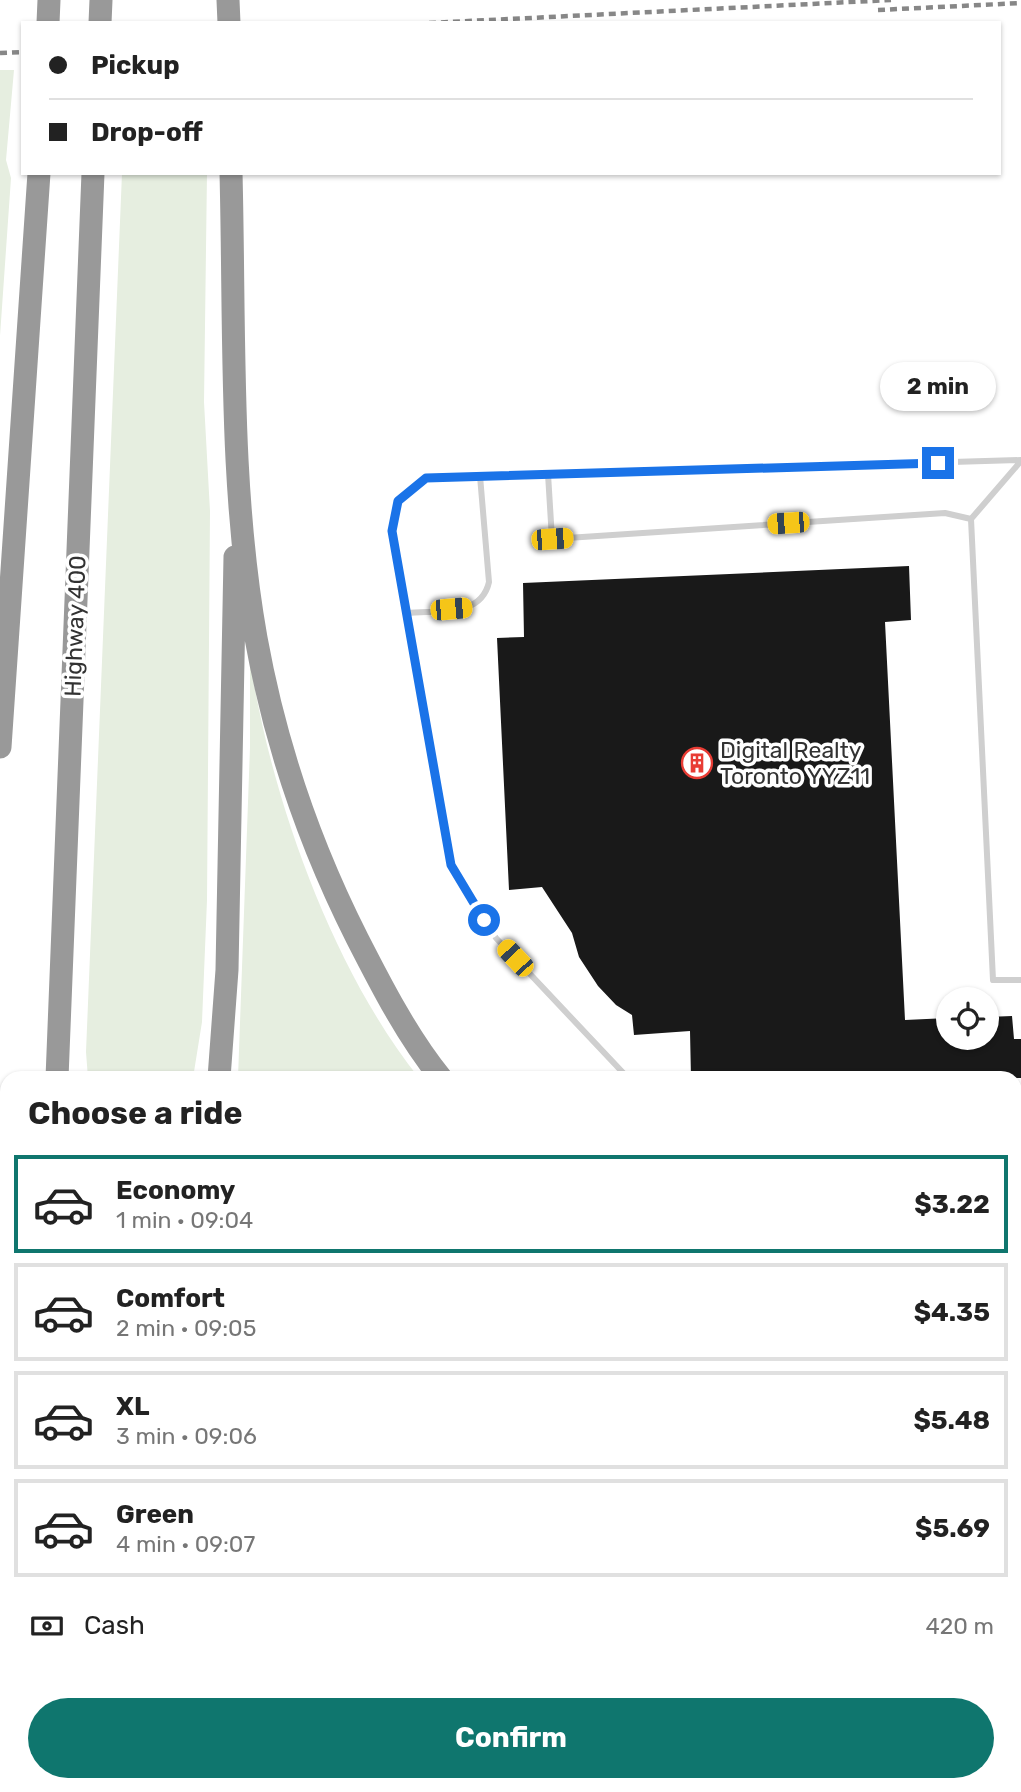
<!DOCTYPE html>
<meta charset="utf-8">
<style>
body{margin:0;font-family:Rubik,sans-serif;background:#f2f2f2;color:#222;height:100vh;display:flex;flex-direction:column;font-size:26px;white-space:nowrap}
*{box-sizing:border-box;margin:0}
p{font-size:23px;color:#767676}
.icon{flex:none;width:38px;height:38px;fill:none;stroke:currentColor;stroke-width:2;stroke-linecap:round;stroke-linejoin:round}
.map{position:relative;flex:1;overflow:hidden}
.panel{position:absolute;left:0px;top:1071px;width:1022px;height:721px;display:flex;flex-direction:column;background:#fff;border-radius:21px 21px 0 0;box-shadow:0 2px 5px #0004}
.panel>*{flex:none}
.guide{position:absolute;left:21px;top:21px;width:980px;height:154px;border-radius:0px;box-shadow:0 2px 5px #0004;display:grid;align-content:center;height:154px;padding:0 28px;background:#fff}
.fabs{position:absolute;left:936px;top:987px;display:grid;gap:14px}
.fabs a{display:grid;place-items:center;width:63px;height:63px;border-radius:50%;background:#fff;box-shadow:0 2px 5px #0004;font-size:35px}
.end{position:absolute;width:32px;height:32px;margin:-16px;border:9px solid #1a73e8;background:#fff;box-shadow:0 0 0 4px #fff}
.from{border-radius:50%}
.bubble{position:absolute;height:49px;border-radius:24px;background:#fff;box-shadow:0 2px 5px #0004;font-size:23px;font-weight:700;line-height:49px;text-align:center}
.car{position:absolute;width:21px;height:42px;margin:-21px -10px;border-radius:9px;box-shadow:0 0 5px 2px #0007;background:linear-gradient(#f5c518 24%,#345 0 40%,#f5c518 0 76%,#345 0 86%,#f5c518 0)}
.guide b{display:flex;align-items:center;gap:24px;height:66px;font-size:26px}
.guide b+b{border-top:2px solid #e0e0e0}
.guide i{width:18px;height:18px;background:#222}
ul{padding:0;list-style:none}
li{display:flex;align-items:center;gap:21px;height:98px;margin:0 14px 10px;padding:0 14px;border:4px solid #e0e0e0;border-radius:0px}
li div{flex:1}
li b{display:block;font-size:26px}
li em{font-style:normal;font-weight:700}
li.on{border-color:#0f766e}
li>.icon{width:63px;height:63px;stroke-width:1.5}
h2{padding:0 28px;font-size:32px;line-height:84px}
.pay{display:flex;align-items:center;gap:18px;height:77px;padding:0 28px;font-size:26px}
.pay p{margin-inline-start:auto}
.primary-button{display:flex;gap:14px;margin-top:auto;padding:14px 28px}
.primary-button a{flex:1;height:80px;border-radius:42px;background:#0f766e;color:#fff;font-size:28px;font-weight:700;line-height:80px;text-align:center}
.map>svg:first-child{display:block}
</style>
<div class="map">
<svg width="1021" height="1792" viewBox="0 0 1021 1792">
<rect width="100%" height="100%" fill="#fff"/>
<path fill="#e6eee0" d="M0,70H14L6,160L11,178L0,336Z
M122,173H207L204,402L210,511L207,900L202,1022L193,1078H88L86,1052Z
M250,660C271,798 332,969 419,1078H238L250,747Z
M0,1358H7V1564L0,1561Z
M1015,1502L1021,1503V1641H1015Z
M1021,1775V1792H766L873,1785H1015V1776Z"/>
<path fill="#191919" d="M909,566L911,620L885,622L905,1020L948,1018V1038H987V1017L1012,1016L1014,1039H1021V1078H691L690,1031L634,1035L632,1015L616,1005L598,986L579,957L572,933L542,887L509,890L497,638L524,637L523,583Z"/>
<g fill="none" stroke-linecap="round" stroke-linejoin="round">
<path stroke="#cfcfcf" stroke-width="6" d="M548,474L552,539L945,513L971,519L1021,461
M971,519L993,980H1021
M407,613C438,610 481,618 489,582L480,476
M628,1078L496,938L451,865L392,531L398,501L426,478L1021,460
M1015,1152H1021"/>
<path stroke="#999" stroke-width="23" d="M228,0L229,23
M48,23L49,0
M100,23L101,0
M231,173C235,327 229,486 256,638C275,743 309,843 357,938C381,985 407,1036 441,1078
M0,747L39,173
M57,1078L93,173
M219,1078L227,970L235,557
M1015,1445L1021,1447
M1015,1480L1021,1481
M0,1624L7,1616
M1015,1675H1021
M0,1729L7,1721
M1015,1745H1021
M0,1784L7,1792
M96,1785L106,1792
M26,1792V1785
M158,1792L282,1785"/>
<path stroke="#878787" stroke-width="4.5" stroke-dasharray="7 5" stroke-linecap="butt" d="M878,10L1021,3
M429,23L891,0
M0,53L23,52"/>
</g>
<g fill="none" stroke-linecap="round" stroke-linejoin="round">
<path stroke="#1a73e8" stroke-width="9" d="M484,920L451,865L392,531L398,501L426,478L938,463"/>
</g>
<defs>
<g id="building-ring" transform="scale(1.575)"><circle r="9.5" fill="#fff" stroke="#e83c34" stroke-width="1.5"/><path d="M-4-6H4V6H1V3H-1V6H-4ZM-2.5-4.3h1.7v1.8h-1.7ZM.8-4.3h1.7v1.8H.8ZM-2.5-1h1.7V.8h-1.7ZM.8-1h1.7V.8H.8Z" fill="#e83c34"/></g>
</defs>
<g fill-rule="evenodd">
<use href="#building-ring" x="697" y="763"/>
</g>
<g text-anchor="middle" stroke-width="7" stroke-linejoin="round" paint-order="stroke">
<g font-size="23" fill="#323232" stroke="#fff">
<text transform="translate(75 626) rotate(-88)" y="8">Highway 400</text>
</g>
<g font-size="23" fill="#323232" stroke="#fff" text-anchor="start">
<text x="720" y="758">Digital Realty<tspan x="720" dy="26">Toronto YYZ11</tspan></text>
</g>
</g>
</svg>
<div class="fabs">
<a><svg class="icon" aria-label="locate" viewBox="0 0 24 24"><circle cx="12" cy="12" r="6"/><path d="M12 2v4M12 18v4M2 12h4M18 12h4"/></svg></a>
</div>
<i class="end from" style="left:484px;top:920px"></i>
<i class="end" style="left:938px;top:463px"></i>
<div class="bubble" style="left:880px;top:362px;width:116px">2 min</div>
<i class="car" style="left:788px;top:523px;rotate:266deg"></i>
<i class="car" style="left:552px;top:539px;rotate:86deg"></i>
<i class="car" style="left:451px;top:609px;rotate:85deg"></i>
<i class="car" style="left:515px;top:958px;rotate:317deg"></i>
<div class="guide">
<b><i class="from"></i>Pickup</b>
<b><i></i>Drop-off</b>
</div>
<section class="panel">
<h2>Choose a ride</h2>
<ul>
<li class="on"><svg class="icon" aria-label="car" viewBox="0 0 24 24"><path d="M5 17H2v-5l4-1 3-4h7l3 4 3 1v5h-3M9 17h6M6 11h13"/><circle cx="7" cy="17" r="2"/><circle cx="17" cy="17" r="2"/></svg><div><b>Economy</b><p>1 min · 09:04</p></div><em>$3.22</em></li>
<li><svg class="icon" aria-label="car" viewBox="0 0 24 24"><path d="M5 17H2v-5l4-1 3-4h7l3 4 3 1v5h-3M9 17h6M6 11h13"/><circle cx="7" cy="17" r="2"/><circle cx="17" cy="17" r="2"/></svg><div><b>Comfort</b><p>2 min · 09:05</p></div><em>$4.35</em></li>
<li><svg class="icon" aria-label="car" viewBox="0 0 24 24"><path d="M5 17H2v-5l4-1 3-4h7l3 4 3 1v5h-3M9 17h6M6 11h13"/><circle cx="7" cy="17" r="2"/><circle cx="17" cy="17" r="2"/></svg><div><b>XL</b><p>3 min · 09:06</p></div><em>$5.48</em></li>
<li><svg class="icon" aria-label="car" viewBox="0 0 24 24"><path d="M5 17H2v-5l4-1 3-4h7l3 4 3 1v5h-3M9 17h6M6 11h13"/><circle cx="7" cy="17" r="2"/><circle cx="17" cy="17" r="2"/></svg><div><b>Green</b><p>4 min · 09:07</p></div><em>$5.69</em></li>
</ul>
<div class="pay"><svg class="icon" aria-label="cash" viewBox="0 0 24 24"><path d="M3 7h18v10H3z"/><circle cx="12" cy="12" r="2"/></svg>Cash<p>420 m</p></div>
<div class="primary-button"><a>Confirm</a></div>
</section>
</div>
